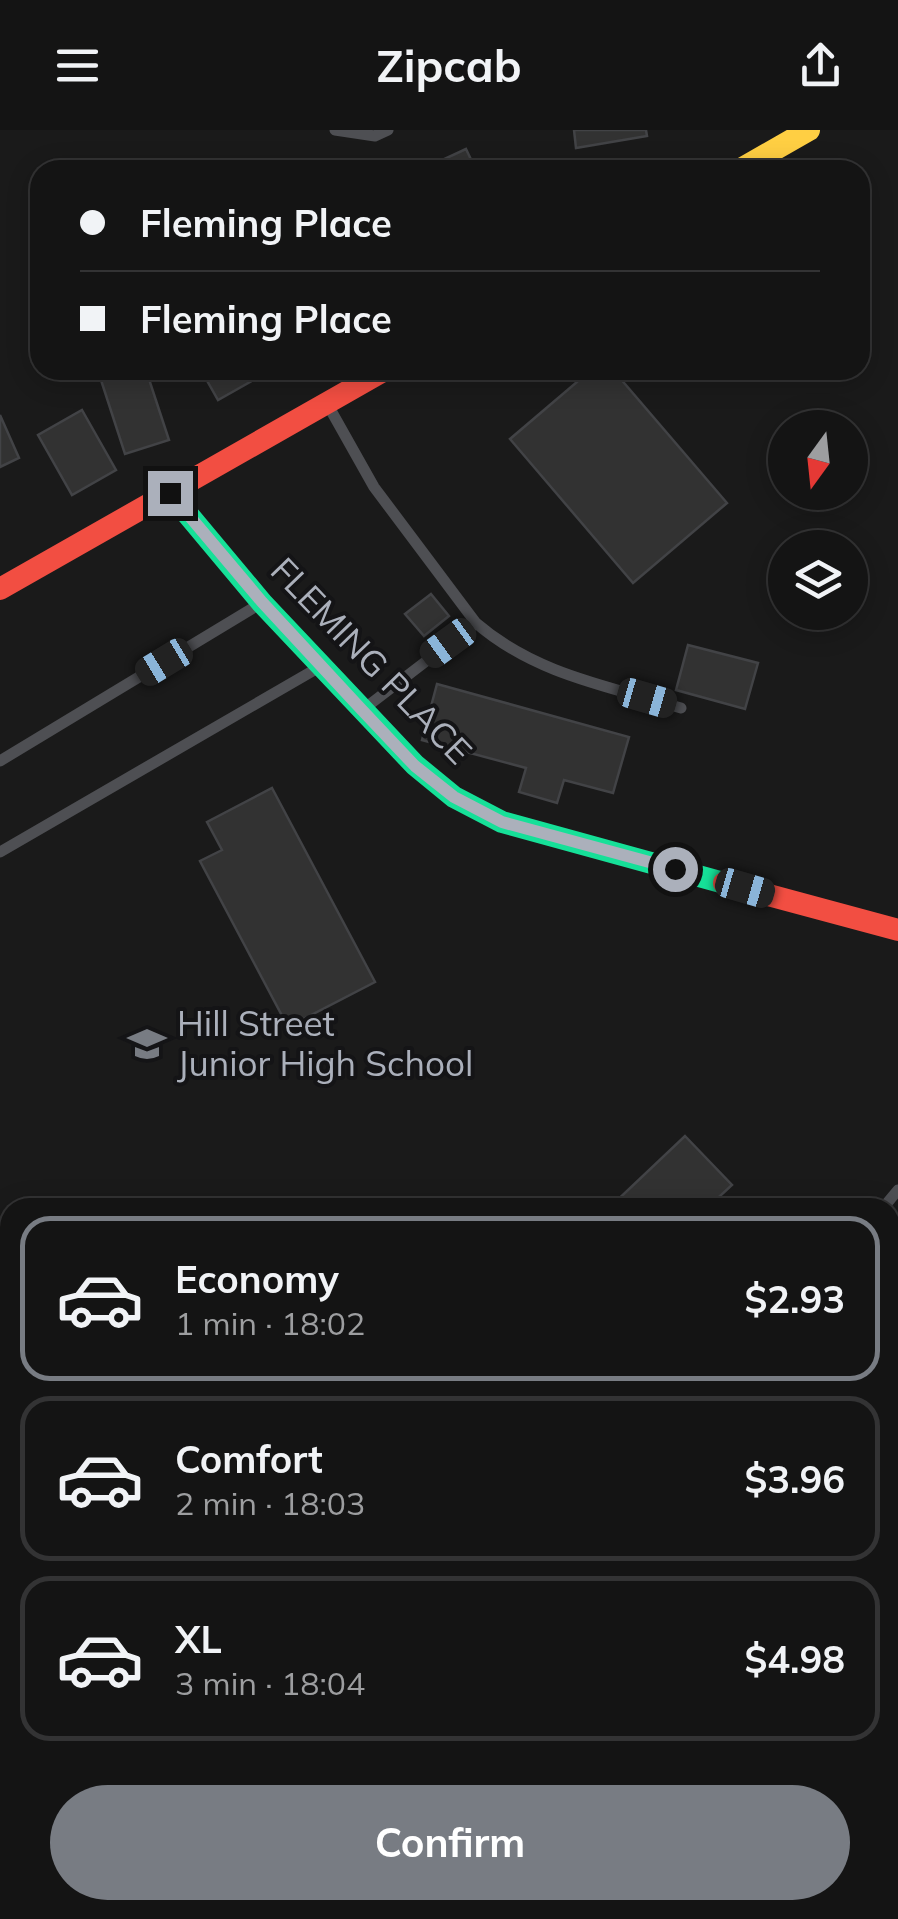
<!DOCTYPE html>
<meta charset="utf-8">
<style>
body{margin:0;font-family:Mulish,sans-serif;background:#1d1d1d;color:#f1f3f6;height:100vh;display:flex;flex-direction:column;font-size:38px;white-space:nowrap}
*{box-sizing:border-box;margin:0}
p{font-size:32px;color:#9d9ea0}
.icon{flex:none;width:55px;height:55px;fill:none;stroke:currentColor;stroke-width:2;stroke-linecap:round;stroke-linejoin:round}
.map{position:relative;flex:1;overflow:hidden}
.sheet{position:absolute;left:0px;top:1068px;width:900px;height:722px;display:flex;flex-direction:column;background:#141414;border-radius:30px 30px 0 0;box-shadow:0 5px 25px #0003,0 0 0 2px #333334}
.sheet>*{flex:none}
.top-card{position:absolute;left:30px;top:30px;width:840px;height:220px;border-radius:30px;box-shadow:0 5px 25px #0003,0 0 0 2px #333334;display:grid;align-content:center;height:220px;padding:0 50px;background:#141414}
.needle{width:65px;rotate:195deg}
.buttons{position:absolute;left:768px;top:280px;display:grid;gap:20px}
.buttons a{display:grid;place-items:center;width:100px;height:100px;border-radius:50%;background:#141414;box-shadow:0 5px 25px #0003,0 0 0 2px #333334;font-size:50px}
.end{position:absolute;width:45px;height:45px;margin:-22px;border:12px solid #abb0bb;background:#111;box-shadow:0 0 0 5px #111}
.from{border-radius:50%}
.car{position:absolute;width:30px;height:60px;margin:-30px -15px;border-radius:12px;box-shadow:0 0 8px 2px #0007;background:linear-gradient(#222 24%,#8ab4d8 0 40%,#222 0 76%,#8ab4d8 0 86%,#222 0)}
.top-card b{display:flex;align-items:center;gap:35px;height:95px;font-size:38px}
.top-card b+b{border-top:2px solid #333334}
.top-card i{width:25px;height:25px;background:#f1f3f6}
ul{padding:18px 0 0;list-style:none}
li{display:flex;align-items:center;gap:30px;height:165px;margin:0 20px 15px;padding:0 30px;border:5px solid #333334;border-radius:30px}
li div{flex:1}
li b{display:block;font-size:38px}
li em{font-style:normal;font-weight:700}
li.active{border-color:#787c83}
li>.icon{width:90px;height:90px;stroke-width:1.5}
.action{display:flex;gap:20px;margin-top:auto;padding:20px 50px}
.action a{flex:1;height:115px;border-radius:60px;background:#787c83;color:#fff;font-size:40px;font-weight:700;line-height:115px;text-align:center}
header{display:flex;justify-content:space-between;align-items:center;height:130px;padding:0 50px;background:#141414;font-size:45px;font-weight:700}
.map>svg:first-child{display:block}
</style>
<header><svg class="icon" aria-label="menu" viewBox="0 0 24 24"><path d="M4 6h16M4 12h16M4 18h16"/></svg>Zipcab<svg class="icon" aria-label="share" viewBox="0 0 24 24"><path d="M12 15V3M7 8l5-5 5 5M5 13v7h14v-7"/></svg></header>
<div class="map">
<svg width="898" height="1789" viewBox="0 0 898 1789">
<rect width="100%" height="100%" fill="#1a1a1a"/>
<path fill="#1f2720" d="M890,1527L898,1529V1789H745L748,1780H890Z"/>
<path fill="#323232" stroke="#424346" stroke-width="2.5" d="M574,0H646L647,6L576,18Z
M466,19L476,40H431L429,36Z
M122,240H146L169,310L125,324L100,247Z
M201,240H264L266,243L218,270Z
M591,240H613L727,373L633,453L510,309Z
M82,280L116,340L72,365L38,305Z
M0,285L19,328L0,337Z
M431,464L449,486L424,506L405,484Z
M688,515L758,533L745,579L676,560Z
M437,554L629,607L613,663L564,650L557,673L519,662L526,638L422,610Z
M272,658L375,852L288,897L200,731L222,720L207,692Z
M685,1006L732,1055L707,1078H609Z
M895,1407L898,1501L890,1503V1408Z"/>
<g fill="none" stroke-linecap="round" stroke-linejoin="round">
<path stroke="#4e4f53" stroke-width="11" d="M335,0L375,6L388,0
M329,277L374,357L476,493L365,578
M476,493C535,544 607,556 681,578
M0,631L258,475
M0,722L316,539
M883,1078L898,1060
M890,1161L898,1212
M890,1327L898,1319"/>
<path stroke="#4e4f53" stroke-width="22" d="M890,1376L898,1374
M0,1651L10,1648"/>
<path stroke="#16e098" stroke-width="22" d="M170,363L262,473L415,635L454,667L502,692L724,753"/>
<path stroke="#ffcf43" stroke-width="22" d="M739,40L809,0"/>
<path stroke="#f24e42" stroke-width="22" d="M0,459L385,240
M724,753L898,800"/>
</g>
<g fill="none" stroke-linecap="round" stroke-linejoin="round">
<path stroke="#abb0bb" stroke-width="12" d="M170,363L262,472L362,580L415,636L454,667L502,692L675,739"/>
</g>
<defs>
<g id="school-bare" transform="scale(3)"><path d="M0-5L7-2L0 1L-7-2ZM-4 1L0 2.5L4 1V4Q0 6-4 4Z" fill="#787c83" stroke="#141416" stroke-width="2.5" paint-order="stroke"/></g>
</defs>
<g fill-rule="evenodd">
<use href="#school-bare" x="147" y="914"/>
</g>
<g text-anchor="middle" stroke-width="8" stroke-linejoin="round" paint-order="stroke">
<g font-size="35" fill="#abb0bb" stroke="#141416">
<text transform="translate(371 531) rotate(46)" y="12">FLEMING PLACE</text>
</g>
<g font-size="35" fill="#abb0bb" stroke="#141416" text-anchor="start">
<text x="177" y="906">Hill Street<tspan x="177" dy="40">Junior High School</tspan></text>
</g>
</g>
</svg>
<div class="buttons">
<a><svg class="needle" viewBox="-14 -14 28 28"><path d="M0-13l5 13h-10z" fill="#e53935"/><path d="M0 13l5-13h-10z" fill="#9d9ea0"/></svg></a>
<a><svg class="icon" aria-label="layers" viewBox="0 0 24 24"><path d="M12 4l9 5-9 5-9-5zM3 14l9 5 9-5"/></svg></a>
</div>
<i class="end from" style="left:675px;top:739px"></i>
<i class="end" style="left:170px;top:363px"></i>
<i class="car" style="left:448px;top:513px;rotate:234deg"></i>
<i class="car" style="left:164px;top:532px;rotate:239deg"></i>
<i class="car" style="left:647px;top:568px;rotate:106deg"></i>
<i class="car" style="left:745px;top:758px;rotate:106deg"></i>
<div class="top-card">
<b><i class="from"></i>Fleming Place</b>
<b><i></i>Fleming Place</b>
</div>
<section class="sheet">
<ul>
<li class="active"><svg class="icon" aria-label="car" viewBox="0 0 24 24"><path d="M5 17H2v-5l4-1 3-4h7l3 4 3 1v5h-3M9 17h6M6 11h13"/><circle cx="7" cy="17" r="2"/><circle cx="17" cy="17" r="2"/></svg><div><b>Economy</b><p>1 min · 18:02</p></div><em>$2.93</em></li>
<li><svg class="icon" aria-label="car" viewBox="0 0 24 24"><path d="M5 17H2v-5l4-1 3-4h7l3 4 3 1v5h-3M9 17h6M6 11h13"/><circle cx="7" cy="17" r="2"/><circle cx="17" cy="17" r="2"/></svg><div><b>Comfort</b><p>2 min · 18:03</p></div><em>$3.96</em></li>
<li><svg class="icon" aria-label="car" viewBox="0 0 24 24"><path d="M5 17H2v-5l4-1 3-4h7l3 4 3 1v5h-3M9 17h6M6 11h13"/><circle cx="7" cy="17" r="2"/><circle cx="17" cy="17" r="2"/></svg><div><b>XL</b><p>3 min · 18:04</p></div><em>$4.98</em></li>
</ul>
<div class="action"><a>Confirm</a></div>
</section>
</div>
